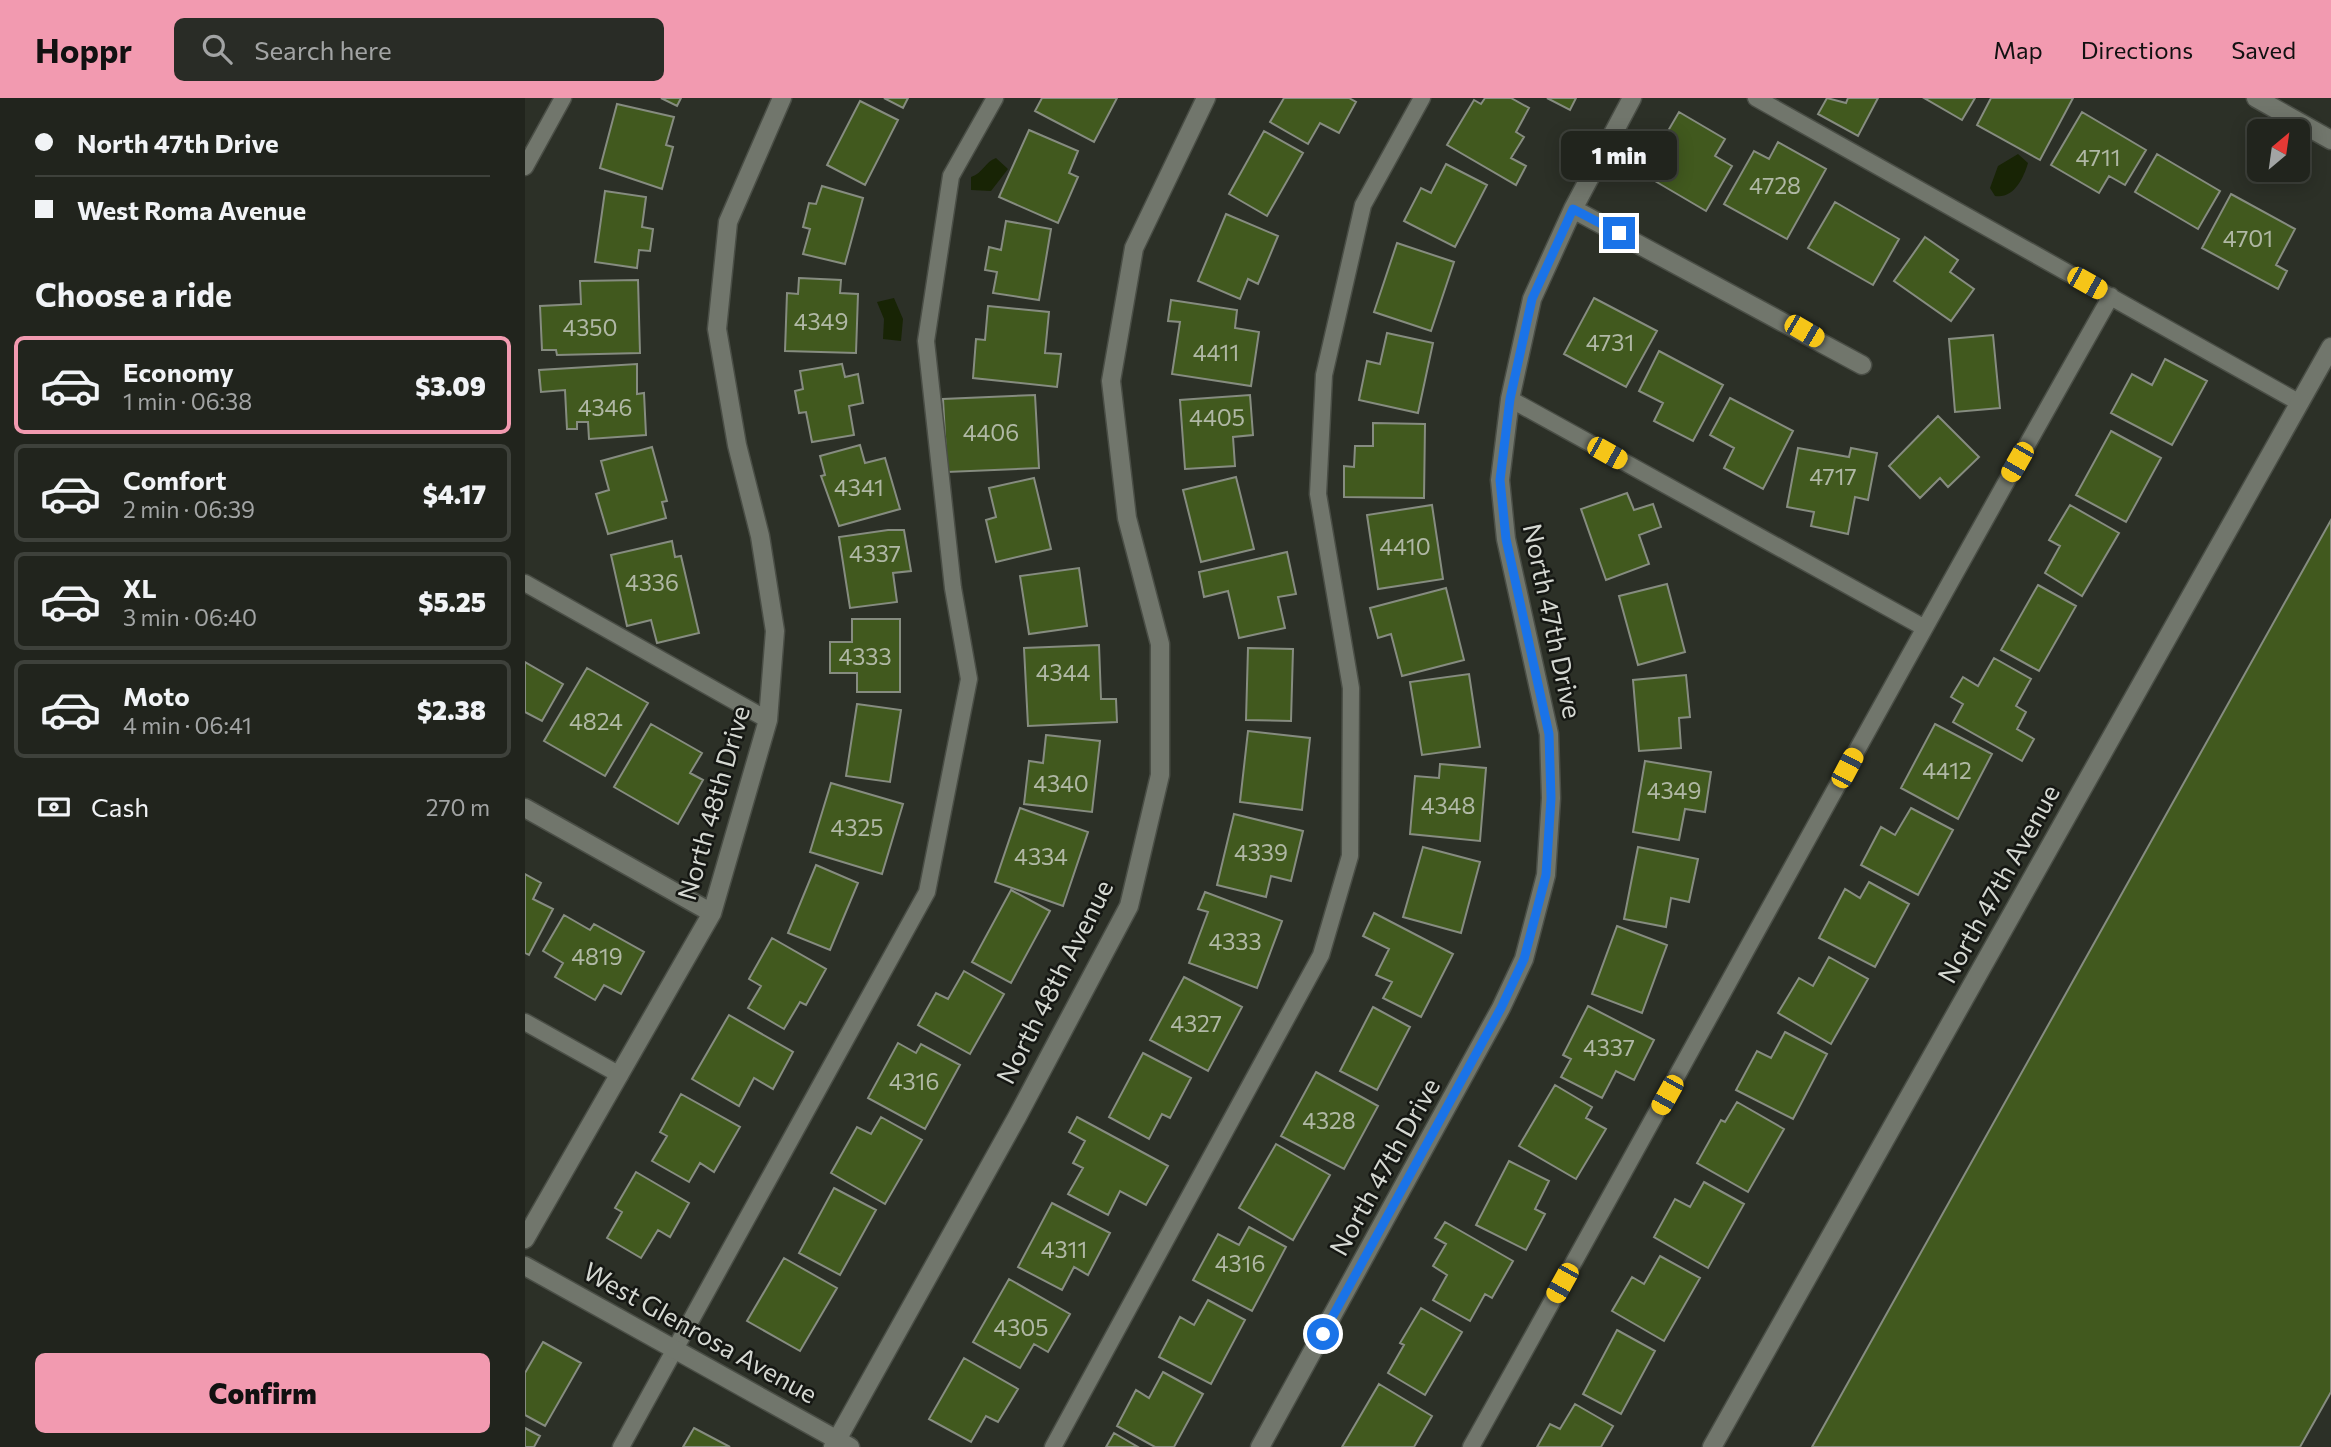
<!DOCTYPE html>
<meta charset="utf-8">
<style>
body{margin:0;font-family:Commissioner,sans-serif;background:#292c26;color:#f1f3f6;height:100vh;display:flex;flex-direction:column;font-size:26px;white-space:nowrap}
*{box-sizing:border-box;margin:0}
p{font-size:23px;color:#a2a4a4}
.icon{flex:none;width:38px;height:38px;fill:none;stroke:currentColor;stroke-width:2;stroke-linecap:round;stroke-linejoin:round}
.map{position:relative;flex:1;overflow:hidden}
.side{display:flex;flex-direction:column;background:#21241d;width:525px}
.side>*{flex:none}
.top-card{display:grid;align-content:center;height:154px;padding:0 35px;background:#21241d}
.needle{width:46px;rotate:29deg}
.fabs{position:absolute;left:1722px;top:21px;display:grid;gap:14px}
.fabs a{display:grid;place-items:center;width:63px;height:63px;border-radius:10px;background:#21241d;box-shadow:0 4px 18px #0003,0 0 0 2px #3e413b;font-size:35px}
.end{position:absolute;width:32px;height:32px;margin:-16px;border:9px solid #1a73e8;background:#fff;box-shadow:0 0 0 4px #fff}
.from{border-radius:50%}
.bubble{position:absolute;height:49px;border-radius:10px;background:#21241d;box-shadow:0 4px 18px #0003,0 0 0 2px #3e413b;font-size:23px;font-weight:800;line-height:49px;text-align:center}
.car{position:absolute;width:21px;height:42px;margin:-21px -10px;border-radius:9px;box-shadow:0 0 5px 2px #0007;background:linear-gradient(#f5c518 24%,#345 0 40%,#f5c518 0 76%,#345 0 86%,#f5c518 0)}
.top-card b{display:flex;align-items:center;gap:24px;height:66px;font-size:26px}
.top-card b+b{border-top:2px solid #3e413b}
.top-card i{width:18px;height:18px;background:#f1f3f6}
ul{padding:0;list-style:none}
li{display:flex;align-items:center;gap:21px;height:98px;margin:0 14px 10px;padding:0 21px;border:4px solid #3e413b;border-radius:10px}
li div{flex:1}
li b{display:block;font-size:26px}
li em{font-style:normal;font-weight:800}
li.selected{border-color:#f29ab0}
li>.icon{width:63px;height:63px;stroke-width:1.5}
h2{padding:0 35px;font-size:32px;line-height:84px}
.pay{display:flex;align-items:center;gap:18px;height:77px;padding:0 35px;font-size:26px}
.pay p{margin-inline-start:auto}
.button{display:flex;gap:14px;margin-top:auto;padding:14px 35px}
.button a{flex:1;height:80px;border-radius:10px;background:#f29ab0;color:#111;font-size:28px;font-weight:800;line-height:80px;text-align:center}
header{display:flex;align-items:center;gap:42px;box-sizing:border-box;height:98px;padding:0 35px;background:#f29ab0;color:#111}
header strong{font-size:33px}
nav{display:flex;gap:38px;margin-inline-start:auto;font-size:24px}
.search{width:490px;height:63px;background:#292c26;display:flex;align-items:center;gap:18px;box-sizing:border-box;padding:0 24px;border-radius:10px;color:#a2a4a4;font-size:26px}
main{display:flex;flex:1;min-height:0}
.map>svg:first-child{display:block}
</style>
<header>
<strong>Hoppr</strong>
<div class="search"><svg class="icon" aria-label="search" viewBox="0 0 24 24"><circle cx="10" cy="10" r="6"/><path d="M15 15l6 6"/></svg>Search here</div>
<nav><a>Map</a><a>Directions</a><a>Saved</a></nav>
</header>
<main>
<section class="side">
<div class="top-card">
<b><i class="from"></i>North 47th Drive</b>
<b><i></i>West Roma Avenue</b>
</div>
<h2>Choose a ride</h2>
<ul>
<li class="selected"><svg class="icon" aria-label="car" viewBox="0 0 24 24"><path d="M5 17H2v-5l4-1 3-4h7l3 4 3 1v5h-3M9 17h6M6 11h13"/><circle cx="7" cy="17" r="2"/><circle cx="17" cy="17" r="2"/></svg><div><b>Economy</b><p>1 min · 06:38</p></div><em>$3.09</em></li>
<li><svg class="icon" aria-label="car" viewBox="0 0 24 24"><path d="M5 17H2v-5l4-1 3-4h7l3 4 3 1v5h-3M9 17h6M6 11h13"/><circle cx="7" cy="17" r="2"/><circle cx="17" cy="17" r="2"/></svg><div><b>Comfort</b><p>2 min · 06:39</p></div><em>$4.17</em></li>
<li><svg class="icon" aria-label="car" viewBox="0 0 24 24"><path d="M5 17H2v-5l4-1 3-4h7l3 4 3 1v5h-3M9 17h6M6 11h13"/><circle cx="7" cy="17" r="2"/><circle cx="17" cy="17" r="2"/></svg><div><b>XL</b><p>3 min · 06:40</p></div><em>$5.25</em></li>
<li><svg class="icon" aria-label="car" viewBox="0 0 24 24"><path d="M5 17H2v-5l4-1 3-4h7l3 4 3 1v5h-3M9 17h6M6 11h13"/><circle cx="7" cy="17" r="2"/><circle cx="17" cy="17" r="2"/></svg><div><b>Moto</b><p>4 min · 06:41</p></div><em>$2.38</em></li>
</ul>
<div class="pay"><svg class="icon" aria-label="cash" viewBox="0 0 24 24"><path d="M3 7h18v10H3z"/><circle cx="12" cy="12" r="2"/></svg>Cash<p>270 m</p></div>
<div class="button"><a>Confirm</a></div>
</section>
<div class="map">
<svg width="1806" height="1349" viewBox="0 0 1806 1349">
<rect width="100%" height="100%" fill="#2c3027"/>
<path fill="#182405" d="M1493,56L1503,65C1498,82 1488,101 1470,98L1465,90L1473,68Z
M471,60L483,71L466,93L446,92V79C458,75 460,64 471,60Z
M369,200L378,221L376,243L358,241L359,221L352,204Z"/>
<path fill="#41591e" stroke="#868c80" stroke-width="2" d="M136,0H156L152,8Z
M359,0H383L378,10Z
M517,0H592L569,44L510,13Z
M759,0H824L831,4L814,35L795,25L783,46L745,24Z
M960,0H986L1004,10L991,34L999,39L986,60L1001,68L991,87L922,47L949,2L956,6Z
M1022,0H1051L1045,12Z
M1302,0L1321,5L1323,0H1353L1333,38L1293,16Z
M1399,0H1450L1437,22Z
M1466,0H1548L1515,62L1452,27Z
M335,3L373,22L340,87L302,67Z
M92,6L149,19L141,47L148,49L137,91L75,70Z
M1154,14L1200,41L1190,58L1207,68L1181,113L1118,76Z
M1557,14L1621,52L1600,87L1584,78L1574,95L1526,67Z
M504,32L553,53L544,75L553,79L533,125L474,99Z
M739,33L778,55L742,118L704,96Z
M1253,44L1301,71L1262,141L1199,106L1229,53L1244,61Z
M1632,56L1695,93L1673,131L1610,94Z
M921,66L962,87L930,149L879,123L896,90L906,95Z
M297,88L338,100L320,166L278,156L285,131L278,129L284,105L291,106Z
M80,93L121,99L117,129L128,131L125,153L114,152L112,170L70,164Z
M1706,96L1770,131L1751,167L1762,173L1753,191L1677,150Z
M1310,104L1374,141L1348,187L1283,150Z
M701,116L753,138L733,186L723,181L715,201L673,183Z
M481,123L526,131L514,202L468,195L472,174L460,172L464,149L476,152Z
M1400,139L1433,162L1425,174L1449,191L1426,223L1369,183Z
M872,145L929,164L906,233L849,214Z
M274,180L316,182L315,195L333,196L331,255L260,253L262,195L273,196Z
M113,182L115,255L32,257L31,252H17L15,208L56,206L55,183Z
M1069,200L1132,233L1101,289L1039,256Z
M646,202L712,212L710,230L734,234L726,288L647,276L655,224L643,223Z
M463,208L524,214L520,255L536,256L532,289L448,280L451,241L460,242Z
M862,235L908,245L893,315L834,302L842,263L855,266Z
M1468,237L1475,310L1430,314L1424,241Z
M1134,253L1198,287L1168,343L1129,323L1138,305L1114,293Z
M1640,261L1682,283L1647,347L1586,315L1607,276L1627,287Z
M112,266V296L119,295L121,337L64,341L63,324H52V331H42L40,292L16,294L14,272Z
M317,266L320,279L333,276L338,305L324,308L329,337L287,344L281,314L274,315L270,293L278,291L275,273Z
M510,297L514,370L422,374L418,301Z
M725,297L728,337L708,339L710,368L660,371L655,302Z
M1205,300L1268,333L1238,391L1199,370L1209,350L1185,337Z
M1413,318L1454,359L1423,389L1415,380L1395,400L1364,368Z
M848,325L900,326L899,400L819,399V368L829,369L830,348H848Z
M1586,333L1636,360L1601,424L1551,397Z
M335,347L340,365L360,360L375,411L314,428L296,378L300,377L295,358Z
M127,349L142,403L137,404L141,420L83,436L71,396L84,392L76,363Z
M1273,350L1324,359L1326,350L1352,355L1343,402L1330,399L1323,436L1286,428L1289,414L1262,409Z
M711,379L729,451L676,464L658,392Z
M509,380L526,451L471,464L461,422L471,419L464,390Z
M1102,395L1109,412L1128,406L1136,429L1114,437L1124,466L1081,482L1056,411Z
M907,407L918,481L853,491L842,417Z
M1545,407L1594,435L1557,498L1520,475L1535,448L1524,442Z
M1806,422V1294L1775,1349H1287Z
M363,432H379L386,473L368,475L372,504L325,510L314,439Z
M147,443L150,459L156,458L174,535L132,545L126,522L102,528L86,457Z
M762,454L771,496L753,499L760,530L714,540L703,493L679,499L674,474Z
M554,470L562,528L504,536L495,478Z
M1142,486L1160,554L1113,567L1094,498Z
M1513,487L1551,508L1514,573L1476,552Z
M921,490L939,562L877,578L866,536L853,540L845,510Z
M327,521H375V594H332V575H305V544H327Z
M574,547L576,601H591L592,624L503,628L499,550Z
M723,550L768,551L766,623L721,622Z
M1469,560L1506,581L1491,608L1501,614L1492,631L1509,641L1497,663L1428,624L1438,606L1426,599L1438,579L1453,588Z
M0,564L38,586L17,623L0,614Z
M62,570L123,605L80,678L19,643Z
M944,576L955,649L897,657L885,584Z
M1161,577L1165,619L1154,620L1156,650L1114,653L1108,582Z
M332,606L376,612L365,684L321,678Z
M126,626L177,655L165,675L178,682L153,726L89,689Z
M1410,626L1467,656L1433,721L1376,690Z
M723,633L785,640L777,712L715,704Z
M521,637L575,643L567,714L499,706L504,663L518,665Z
M1120,663L1186,674L1180,714L1160,711L1154,742L1108,734Z
M915,666L961,670L955,743L885,736L890,678L914,680Z
M306,685L378,706L357,776L285,754Z
M495,710L563,734L538,808L470,784Z
M1386,710L1428,732L1393,797L1336,767L1356,729L1370,737Z
M709,716L778,733L766,783L746,778L741,799L692,787Z
M898,749L955,764L936,835L878,819Z
M1113,749L1173,761L1164,804L1146,800L1141,829L1099,821Z
M291,767L333,785L305,852L263,835Z
M0,776L16,785L8,801L28,811L4,857L0,855Z
M1344,784L1384,806L1350,869L1294,840L1320,791L1335,800Z
M486,792L525,813L486,885L447,864Z
M680,794L757,823L732,890L664,865L683,814L673,811Z
M849,815L928,856L896,919L858,900L867,884L851,877L864,851L838,838Z
M39,817L65,832L69,826L119,854L96,896L79,887L70,902L30,879L38,865L18,853Z
M1092,828L1142,847L1117,915L1067,896Z
M247,840L301,871L281,907L275,904L259,931L223,910L236,888L224,881Z
M1304,859L1343,881L1306,946L1253,915L1274,880L1288,888Z
M439,873L479,896L445,956L393,927L411,895L423,901Z
M659,879L717,909L683,973L625,942Z
M1063,908L1129,942L1109,982L1091,973L1077,1000L1036,979L1046,961L1038,957Z
M848,909L885,929L852,992L815,973Z
M204,917L268,954L248,991L229,980L214,1008L167,981Z
M1260,934L1302,956L1268,1021L1211,992L1232,953L1246,960Z
M373,945L391,955L396,946L435,967L400,1031L343,1000Z
M618,955L666,980L645,1020L637,1016L624,1041L584,1019Z
M791,974L853,1008L819,1071L756,1038Z
M1030,987L1067,1009L1061,1020L1081,1031L1051,1081L994,1048Z
M156,996L215,1029L189,1074L175,1065L164,1084L127,1063L142,1038L135,1034Z
M1212,1004L1259,1031L1223,1094L1172,1065L1196,1022L1200,1024Z
M356,1019L397,1042L360,1106L306,1075L332,1029L346,1036Z
M552,1019L643,1068L621,1107L595,1093L583,1117L543,1096L558,1070L548,1065L560,1043L544,1034Z
M751,1046L805,1077L768,1142L714,1110Z
M984,1063L1024,1083L1010,1111L1020,1116L1001,1152L951,1127Z
M111,1074L164,1105L145,1139L133,1132L116,1160L82,1140L97,1114L90,1110Z
M1179,1084L1219,1106L1183,1170L1129,1139L1150,1101L1165,1109Z
M309,1090L351,1112L315,1177L274,1155Z
M527,1105L585,1135L563,1177L549,1169L537,1192L493,1169Z
M920,1124L988,1163L967,1200L960,1196L945,1223L908,1202L922,1177L908,1168L921,1146L910,1140Z
M724,1129L761,1149L727,1213L668,1182L693,1136L714,1147Z
M1135,1158L1175,1180L1139,1243L1087,1213L1107,1179L1119,1186Z
M259,1160L312,1190L275,1253L222,1223Z
M484,1181L545,1216L523,1254L509,1246L495,1270L448,1244Z
M683,1202L720,1222L686,1286L634,1259L655,1219L669,1227Z
M896,1210L937,1234L900,1297L863,1275L879,1247L875,1245Z
M1092,1232L1130,1253L1096,1316L1058,1296Z
M18,1244L56,1265L20,1328L0,1317V1275Z
M439,1260L493,1291L473,1324L461,1318L446,1344L404,1321Z
M638,1274L678,1296L649,1349H630L592,1328L611,1292L624,1300Z
M854,1286L907,1318L889,1349H817Z
M1050,1306L1088,1328L1076,1349H1012L1025,1326L1035,1331Z
M0,1330L15,1338L9,1349H0Z
M169,1330L205,1349H158Z
M589,1335L613,1349H581Z"/>
<g fill="none" stroke-linecap="round" stroke-linejoin="round">
<g stroke="#4a4e46" stroke-width="19">
<path id="lane" d="M1231,0L1775,305
M0,69L38,0
M985,301L1398,529
M0,485L243,622
M0,924L95,977
M96,1349L402,794L444,581L428,490L401,243L426,78L470,0
M528,1349L796,857L825,758L826,590L793,396L799,277L838,107L897,0
M946,1349C1160,966 1369,580 1586,198"/>
</g>
<g stroke="#4a4e46" stroke-width="21">
<path id="street" d="M1048,111L1337,267
M0,710L187,815
M0,1141L187,815L243,622L250,533L235,438L212,347L192,231L203,124L257,0
M0,1168L325,1349
M308,1349L492,1019L604,808L635,677V546L602,420L586,283L609,150L681,0
M735,1349L976,910L999,861L1021,777L1026,700L1024,636L981,441L975,382L985,301L1007,201L1048,111L1107,0"/>
</g>
<g stroke="#4a4e46" stroke-width="21">
<path id="secondary" d="M1731,0L1806,42
M1187,1349L1806,249"/>
</g>
<use href="#lane" stroke="#71766c" stroke-width="16"/>
<use href="#street" stroke="#71766c" stroke-width="18"/>
<use href="#secondary" stroke="#71766c" stroke-width="18"/>
</g>
<g fill="none" stroke-linecap="round" stroke-linejoin="round">
<path stroke="#1a73e8" stroke-width="9" d="M798,1236L976,910L999,861L1021,777L1026,700L1024,636L981,441L975,382L985,301L1007,201L1048,111L1094,135"/>
</g>
<g text-anchor="middle" stroke-width="5" stroke-linejoin="round" paint-order="stroke">
<g font-size="23" fill="#b0b8a5">
<text x="1573" y="68">4711</text>
<text x="1250" y="96">4728</text>
<text x="1723" y="149">4701</text>
<text x="296" y="232">4349</text>
<text x="65" y="238">4350</text>
<text x="1085" y="253">4731</text>
<text x="691" y="263">4411</text>
<text x="80" y="318">4346</text>
<text x="692" y="328">4405</text>
<text x="466" y="343">4406</text>
<text x="1308" y="387">4717</text>
<text x="334" y="398">4341</text>
<text x="880" y="457">4410</text>
<text x="350" y="464">4337</text>
<text x="127" y="493">4336</text>
<text x="340" y="567">4333</text>
<text x="538" y="583">4344</text>
<text x="71" y="632">4824</text>
<text x="1422" y="681">4412</text>
<text x="536" y="694">4340</text>
<text x="1149" y="701">4349</text>
<text x="923" y="716">4348</text>
<text x="332" y="738">4325</text>
<text x="736" y="763">4339</text>
<text x="516" y="767">4334</text>
<text x="710" y="852">4333</text>
<text x="72" y="867">4819</text>
<text x="671" y="934">4327</text>
<text x="1084" y="958">4337</text>
<text x="389" y="992">4316</text>
<text x="804" y="1031">4328</text>
<text x="539" y="1160">4311</text>
<text x="715" y="1174">4316</text>
<text x="496" y="1238">4305</text>
</g>
<g font-size="26" fill="#d5d8d2" stroke="#151713">
<text transform="translate(1027 523) rotate(78)" y="9">North 47th Drive</text>
<text transform="translate(189 705) rotate(-74)" y="9">North 48th Drive</text>
<text transform="translate(1474 786) rotate(-61)" y="9">North 47th Avenue</text>
<text transform="translate(530 884) rotate(-63)" y="9">North 48th Avenue</text>
<text transform="translate(860 1069) rotate(-61)" y="9">North 47th Drive</text>
<text transform="translate(175 1235) rotate(29)" y="9">West Glenrosa Avenue</text>
</g>
</g>
</svg>
<div class="fabs">
<a><svg class="needle" viewBox="-14 -14 28 28"><path d="M0-13l5 13h-10z" fill="#e53935"/><path d="M0 13l5-13h-10z" fill="#a2a4a4"/></svg></a>
</div>
<i class="end from" style="left:798px;top:1236px"></i>
<i class="end" style="left:1094px;top:135px"></i>
<div class="bubble" style="left:1036px;top:33px;width:116px">1 min</div>
<i class="car" style="left:1562px;top:185px;rotate:119deg"></i>
<i class="car" style="left:1279px;top:233px;rotate:120deg"></i>
<i class="car" style="left:1082px;top:355px;rotate:119deg"></i>
<i class="car" style="left:1492px;top:364px;rotate:210deg"></i>
<i class="car" style="left:1322px;top:670px;rotate:28deg"></i>
<i class="car" style="left:1142px;top:997px;rotate:209deg"></i>
<i class="car" style="left:1037px;top:1185px;rotate:209deg"></i>
</div>
</main>
